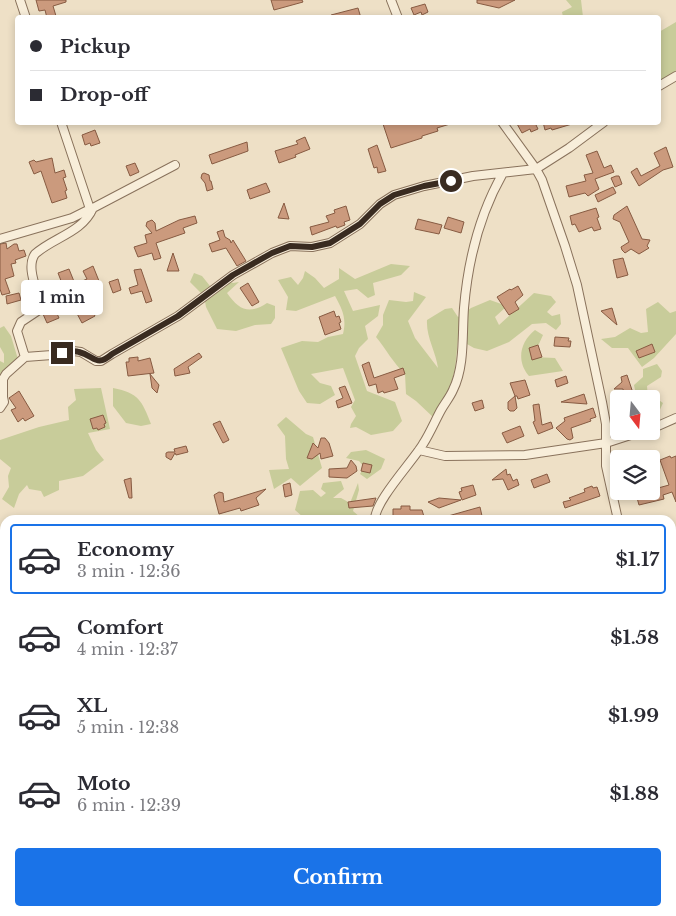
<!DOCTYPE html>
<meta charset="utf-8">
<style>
body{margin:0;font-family:"Libre Baskerville",serif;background:#f7f7f7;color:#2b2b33;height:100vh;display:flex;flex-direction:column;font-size:19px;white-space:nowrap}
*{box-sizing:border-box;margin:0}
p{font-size:16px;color:#7c7c81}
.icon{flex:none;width:28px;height:28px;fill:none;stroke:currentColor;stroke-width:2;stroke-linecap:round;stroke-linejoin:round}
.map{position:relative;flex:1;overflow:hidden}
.panel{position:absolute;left:0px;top:515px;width:676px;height:401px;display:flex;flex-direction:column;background:#fff;border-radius:15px 15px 0 0;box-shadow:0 2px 8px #0003}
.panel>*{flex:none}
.banner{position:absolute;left:15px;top:15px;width:646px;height:110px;border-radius:5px;box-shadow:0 2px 8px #0003;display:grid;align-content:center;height:110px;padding:0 15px;background:#fff}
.needle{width:32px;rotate:164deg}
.fabs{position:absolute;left:610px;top:390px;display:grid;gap:10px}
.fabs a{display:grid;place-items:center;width:50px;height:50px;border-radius:5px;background:#fff;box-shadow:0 2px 8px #0003;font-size:25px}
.end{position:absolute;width:22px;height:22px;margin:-11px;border:6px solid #392b20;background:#fff;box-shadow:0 0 0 2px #fff}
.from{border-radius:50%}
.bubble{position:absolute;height:35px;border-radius:5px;background:#fff;box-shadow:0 2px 8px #0003;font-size:16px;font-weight:700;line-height:35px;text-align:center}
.banner b{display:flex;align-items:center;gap:18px;height:48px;font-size:19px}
.banner b+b{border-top:1px solid #e1e1e2}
.banner i{width:12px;height:12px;background:#2b2b33}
ul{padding:9px 0 0;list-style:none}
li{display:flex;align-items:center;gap:15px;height:70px;margin:0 10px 8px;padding:0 5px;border:2px solid transparent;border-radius:5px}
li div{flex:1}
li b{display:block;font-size:19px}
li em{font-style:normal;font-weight:700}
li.current{border-color:#1a73e8}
li>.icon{width:45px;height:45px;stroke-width:1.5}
.button{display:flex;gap:10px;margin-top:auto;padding:10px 15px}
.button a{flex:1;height:58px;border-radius:5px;background:#1a73e8;color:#fff;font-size:20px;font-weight:700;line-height:58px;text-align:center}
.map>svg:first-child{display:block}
</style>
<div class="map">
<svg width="676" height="916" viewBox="0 0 676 916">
<rect width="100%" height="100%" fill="#eee0c6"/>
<path fill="#c8cc9a" d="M566,0H581L583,17H563L562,12L572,7Z
M676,22V81L659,90V32Z
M391,264L410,266L401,275L373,283L375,295L368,298L357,289L344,291L353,311L380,305L378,316L365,326L368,339L359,348L355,356L367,391L395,402L402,421L393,431L371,435L356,427L350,428L351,424L356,416L351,407L355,400L343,368L311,374L320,383L331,386L335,395L320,404L307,403L299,391L281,348L302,341L318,342L328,337L343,334C347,318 342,309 335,296L296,311L286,310L288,297L278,280L291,277L298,285L303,278L305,271L315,278L324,288L339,279V268L355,279Z
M194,273L202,276L210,286L224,279L233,283L239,282L227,293C239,310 249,315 267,303L275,306V318L271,324L255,325L236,331L217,329L206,307L204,296L190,282Z
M414,292L426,297L408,321L415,338L438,368C436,352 426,337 427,320L445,309L452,308L458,317L471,308L490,300L507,306L495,317L499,325L534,293L551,296L556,302L547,312L552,316L560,314L561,324L556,330L546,323L532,324L509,342L487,351L474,348L458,339L455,369L448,396L434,418L416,401L406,394L405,374C393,363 386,349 376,337L383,325V315L389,300L406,302L413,301Z
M658,302L670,313L676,311V334L654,358L642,367L628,348H612L601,339L615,337L630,328L641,333L648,332L646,309Z
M4,326L11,336L20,366L0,374V361L4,363V354L0,347V328Z
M535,330L543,335L533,357L555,358L563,371L529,376C516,361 520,342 535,330Z
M657,364L662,371L661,377L647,386L648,398H656L663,403L657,416L651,420V399H637L634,385L643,377V369Z
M101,388L110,429L88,433L96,450L104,460L83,476L59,481V490L44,497L41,491L29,489L27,485L19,494L14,508L2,499L9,487L8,476L11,468L0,459V440L39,427L69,420L68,407L76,400L74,389Z
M113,388C139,393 142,401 151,424L141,426L126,423L113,406Z
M286,417L306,434L313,437L322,468L300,486L291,478L274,489L269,470L289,469L286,459L285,436L277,425Z
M366,450L385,459L381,469L367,479L360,474L364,467L359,461L346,458L351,452Z
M341,481L344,489L333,498H341L350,503L358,483L359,490L353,511L361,518L360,520H311L303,517L295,510L300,491L313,490L321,497L326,493L321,489L323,483Z
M0,806L5,807V850L0,849Z
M93,911H123L125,916H86Z"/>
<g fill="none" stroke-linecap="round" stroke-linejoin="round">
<path stroke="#6e9086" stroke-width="2.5" d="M671,775L676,774
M0,828L5,829"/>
</g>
<path fill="#cb9a7d" stroke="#875b42" d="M36,0H66V2L53,6L56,16L47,18L45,10L39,11Z
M271,0H302L303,2L274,10Z
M477,0H515L499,8L477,3Z
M425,4L428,12L422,15L421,12L414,15L411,8Z
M358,8L361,18H331V15Z
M389,122H450V124L437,128L438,131L422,136V138L391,148L383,124Z
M516,122H541L536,125L538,129L531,132L530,129L522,133Z
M543,122H572V124L552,130L551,128L545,130Z
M95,130L100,143L91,146L90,143L85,145L82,135Z
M305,137L310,149L295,155L296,157L279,163L275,151L298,144L296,141Z
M247,142L248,151L212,164L209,155Z
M377,145L386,171L378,173L377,167L374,168L368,149Z
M666,147L673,167L663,170L639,186L631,172L637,168L641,176L660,166L654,153Z
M597,151L604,168L611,165L614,172L595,179L599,189L588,196L585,193L569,197L566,186L586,181L584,175L593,173L586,155Z
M52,158L55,173L64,170L66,177L63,178L67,190L65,191L67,198L52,203L41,171L34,174L29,162L34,160L36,162Z
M135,163L139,172L130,176L126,166Z
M204,173L209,175L210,181H211L213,189L207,191L205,183L201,178L202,174Z
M616,176H619L622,184L615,187L611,178Z
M266,183L270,192L250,199L247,190Z
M613,187L616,193L598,202L595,195Z
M284,203L289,219L278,218Z
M346,206L350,220L344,222L345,225L337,228L336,226L312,235L310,227L329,222L326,216L335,213L334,210Z
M627,206L642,239L650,240L647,246L649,248L639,254L631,249L625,253L622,250L621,247L629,242L620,222L613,219L614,215Z
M596,208L599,217L597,218L601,229L594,231L592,227L579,232L575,224L572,225L570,216Z
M195,216L197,223L183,228L185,233L156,243L161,258L154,260L152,253L138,257L134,247L147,243L145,235L152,233L146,226L147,222L152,220L155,223L156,231L179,220Z
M448,217L464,222L461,233L444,228Z
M418,219L442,225L439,234L415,229Z
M223,230L225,237L230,240L231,243L233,240L246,261L237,266L226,248L212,252L209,244L220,240L217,232Z
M6,243L7,249L14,244H17L19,251L24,250L26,256L15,260L16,263L11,264L14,276L5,279L10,293L2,295L0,289V244Z
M173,253L179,271H167Z
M623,258L628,275L617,278L613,260Z
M93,266L99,281L81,289L95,316L82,323L65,291L58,273L69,269L75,284L87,279L83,271Z
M141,269L152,301L146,303L142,291L131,294L129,288L138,285L134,270Z
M118,279L121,290L113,293L109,282Z
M248,283L259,302L252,306L240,288Z
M518,286L523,295L515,302L519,309L509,315L497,297L510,289L511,290Z
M19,293L21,300L7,304L6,296Z
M54,307L59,318L47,323L43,314L45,310Z
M612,308L617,325L601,311Z
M334,311L336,317L339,316L341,322L339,323L341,329L325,335L319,317Z
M555,337L569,338L568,341H571L570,347L554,346Z
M652,344L655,352L639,358L636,351Z
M538,345L542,357L532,360L529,348Z
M199,353L202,357L188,367L190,373L175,376L174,369Z
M138,357V361L150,358L154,373L128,376L126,362H129V358Z
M369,362L374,378L403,368L405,374L394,378L398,389L384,393L383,391L378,393L376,384L369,386L362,365Z
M150,374L159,385L157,393L152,388Z
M627,375L634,396L625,398L623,389H614L622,382L621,377Z
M566,376L568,383L557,387L555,380Z
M525,380L530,395L518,399L517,396H515L517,408L514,411H510L508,409V402L515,396L510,383Z
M345,386L352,403L338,408L336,401L343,398L339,388Z
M19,391L34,416L25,421L23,418L18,422L11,410L16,408L9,398Z
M584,394L587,404L561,402Z
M482,400L484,408L475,411L472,403Z
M539,404L542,425L551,422L553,428L538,434L533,422L535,421L533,405Z
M593,408L596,417L590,419L591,421L571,428L573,438L570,440L567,439L556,428L565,421L564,418Z
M103,415L106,423L104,424L105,427L98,430L97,428L93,429L90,419Z
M220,421L229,440L223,443L213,424Z
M520,426L524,436L507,443L502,433Z
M321,438H325L329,443L333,456L321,459L320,453L312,459L307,458L313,443L318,448Z
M186,446L188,452L176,455L175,453L171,460L166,457V453L168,452H175L174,449Z
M670,456L671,458L676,456V502L672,492L663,495L664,499L639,505L636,494L651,491V490L669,485L660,460Z
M351,460L356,466L357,471L347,478L329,477V469L347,468Z
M363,463L372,465L370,473L361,471Z
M506,469L507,475L510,474L513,481L517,479L519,485L508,490L503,479L492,480Z
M547,474L550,482L534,488L531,480Z
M131,478L132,498H129L124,480Z
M290,483L292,495L285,497L283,485Z
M473,485L476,495L462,500L459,492L462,491L461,488Z
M592,486L593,488L597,487L600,496L565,508L563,502L571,500L569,498L585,492L584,489Z
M266,489L256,498L259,505L241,511L240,508L219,514L214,495L219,492L223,493L224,502Z
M376,498L373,506L349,508L348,502Z
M439,498L461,500L439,508L428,502Z
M401,506H410V510H422L425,520H393V509H401Z
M480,507L482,516L467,520H441V518Z"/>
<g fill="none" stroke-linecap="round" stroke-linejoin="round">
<g stroke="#89725c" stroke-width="10">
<path id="minor" d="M20,0L26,18
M391,0L398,18
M659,86L676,76
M502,122L536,169L542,180L565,246L577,285L602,402L606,424V466L618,520
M0,239L72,218L90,209L61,122
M25,357L17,331L21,322L39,310L40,307C39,292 25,268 35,254C54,237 82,233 93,208L175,165
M0,408L4,402L3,397V379L6,374L25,357L52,355L73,351L81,352L96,361H101L112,354L178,316L233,275L272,253L290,246L312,247L330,243L360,224L380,204L394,195L424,186L473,176L536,169L569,148L604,122
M651,429L676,418
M419,450L445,456L525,455L606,443L643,431
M375,520C374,502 413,461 423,444C430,433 435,421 441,410C445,403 450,397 453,390C465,366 462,334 464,308C468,260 479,215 503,173
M671,547L676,546
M0,628L5,627
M0,685L5,684
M671,843L676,853"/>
</g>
<use href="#minor" stroke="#f8eeda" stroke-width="8"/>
</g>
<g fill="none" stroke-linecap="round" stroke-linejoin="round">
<path stroke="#392b20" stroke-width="6" d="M62,353C68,352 73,350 79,352C95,356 96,368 112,354L178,316L233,275L272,253L290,246L312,247L330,243L360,224L380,204L394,195L424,186L451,181"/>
</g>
</svg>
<div class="fabs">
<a><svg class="needle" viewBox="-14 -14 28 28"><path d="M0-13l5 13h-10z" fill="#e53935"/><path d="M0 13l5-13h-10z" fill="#7c7c81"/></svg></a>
<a><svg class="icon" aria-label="layers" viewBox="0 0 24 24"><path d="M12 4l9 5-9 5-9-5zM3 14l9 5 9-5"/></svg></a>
</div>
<i class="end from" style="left:451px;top:181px"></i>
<i class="end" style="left:62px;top:353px"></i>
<div class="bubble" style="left:21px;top:280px;width:82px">1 min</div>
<div class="banner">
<b><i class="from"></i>Pickup</b>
<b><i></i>Drop-off</b>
</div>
<section class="panel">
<ul>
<li class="current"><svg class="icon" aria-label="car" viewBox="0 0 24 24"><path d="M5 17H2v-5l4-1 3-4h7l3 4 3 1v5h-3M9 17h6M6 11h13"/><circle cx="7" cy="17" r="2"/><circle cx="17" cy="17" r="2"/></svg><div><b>Economy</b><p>3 min · 12:36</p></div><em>$1.17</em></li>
<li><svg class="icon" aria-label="car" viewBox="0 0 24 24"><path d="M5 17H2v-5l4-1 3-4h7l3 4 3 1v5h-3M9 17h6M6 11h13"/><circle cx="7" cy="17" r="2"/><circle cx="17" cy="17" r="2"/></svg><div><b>Comfort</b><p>4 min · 12:37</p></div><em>$1.58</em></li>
<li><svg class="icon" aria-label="car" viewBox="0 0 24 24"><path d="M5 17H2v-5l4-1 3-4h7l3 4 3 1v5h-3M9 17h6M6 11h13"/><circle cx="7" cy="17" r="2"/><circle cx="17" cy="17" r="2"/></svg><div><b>XL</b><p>5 min · 12:38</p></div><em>$1.99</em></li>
<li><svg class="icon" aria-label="car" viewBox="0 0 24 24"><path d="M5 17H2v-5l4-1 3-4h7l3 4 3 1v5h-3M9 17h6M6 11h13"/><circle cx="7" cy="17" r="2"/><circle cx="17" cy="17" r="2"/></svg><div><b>Moto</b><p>6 min · 12:39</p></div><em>$1.88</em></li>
</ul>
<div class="button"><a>Confirm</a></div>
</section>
</div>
